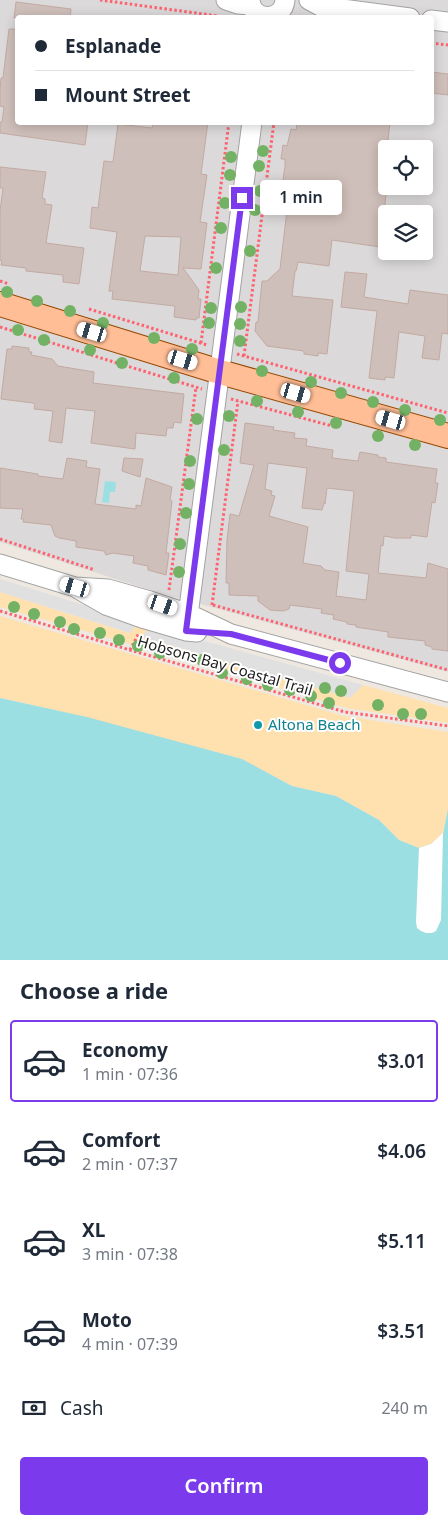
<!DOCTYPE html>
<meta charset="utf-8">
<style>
body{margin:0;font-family:"Noto Sans",sans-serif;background:#f6f6f7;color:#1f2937;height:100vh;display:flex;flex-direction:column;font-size:19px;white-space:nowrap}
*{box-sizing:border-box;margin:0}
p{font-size:16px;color:#747a83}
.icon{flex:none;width:28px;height:28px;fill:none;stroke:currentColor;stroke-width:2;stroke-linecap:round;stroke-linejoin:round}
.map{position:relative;height:960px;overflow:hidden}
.panel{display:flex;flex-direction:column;background:#fff;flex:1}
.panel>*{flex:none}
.banner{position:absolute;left:15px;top:15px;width:419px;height:110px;border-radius:5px;box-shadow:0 2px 12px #0003;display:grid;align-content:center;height:110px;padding:0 20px;background:#fff}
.tools{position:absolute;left:378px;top:140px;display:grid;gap:10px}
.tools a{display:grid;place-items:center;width:55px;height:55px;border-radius:5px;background:#fff;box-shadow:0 2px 12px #0003;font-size:25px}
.end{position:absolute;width:22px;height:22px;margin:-11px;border:6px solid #7c3aed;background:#fff;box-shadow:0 0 0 2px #fff}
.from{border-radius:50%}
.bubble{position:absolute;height:35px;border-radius:5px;background:#fff;box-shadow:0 2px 12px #0003;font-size:16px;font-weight:600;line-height:35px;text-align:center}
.car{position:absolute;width:15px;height:30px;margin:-15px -8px;border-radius:6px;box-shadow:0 0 4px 1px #0007;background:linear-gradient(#fff 24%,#345 0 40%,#fff 0 76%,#345 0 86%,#fff 0)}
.banner b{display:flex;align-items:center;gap:18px;height:48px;font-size:19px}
.banner b+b{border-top:1px solid #e0e1e3}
.banner i{width:12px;height:12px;background:#1f2937}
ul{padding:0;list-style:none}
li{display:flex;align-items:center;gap:15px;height:82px;margin:0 10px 8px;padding:0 10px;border:2px solid transparent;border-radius:5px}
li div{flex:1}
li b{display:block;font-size:19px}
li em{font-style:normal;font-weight:600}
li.selected{border-color:#7c3aed}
li>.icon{width:45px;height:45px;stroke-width:1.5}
h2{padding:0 20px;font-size:22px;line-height:60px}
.pay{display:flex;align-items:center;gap:12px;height:55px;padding:0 20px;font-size:19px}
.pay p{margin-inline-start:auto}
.cta{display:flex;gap:10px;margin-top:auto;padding:10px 20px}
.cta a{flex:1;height:58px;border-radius:5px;background:#7c3aed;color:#fff;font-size:20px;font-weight:600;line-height:58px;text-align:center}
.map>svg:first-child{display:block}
</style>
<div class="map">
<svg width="448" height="960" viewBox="0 0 448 960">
<rect width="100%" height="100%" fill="#efe8e1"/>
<path fill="#dbd9d9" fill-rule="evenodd" d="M0,0H448V672L153,591L0,542ZM18,18H431V122H18ZM386,149H424V186H386ZM386,214H424V251H386Z"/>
<path fill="#ffe0af" d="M0,592L129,633L139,622L150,626L143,636L350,697L363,685L448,708V723L346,708L138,646L0,607Z
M0,616L344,716L448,732V809L443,833L431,844L419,848L399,840L379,820L336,796L292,786L242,759L25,703L0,698Z"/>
<path fill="#e0e0e0" d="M0,579L139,622L130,633L0,592Z
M150,626L363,685L350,698L142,637Z"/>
<path fill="#9cdfe2" d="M105,481L116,482L115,492H110L109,503L102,502Z
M0,698L87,717L242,759L292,786L336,796L379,820L399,840L419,848L431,844L443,834L448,809V960H0Z"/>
<path fill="#fff" d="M443,833L441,920L436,931L432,933H426L421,931L417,928L416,922L419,848L431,844Z"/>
<path fill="#cfbfba" stroke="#c2aaa2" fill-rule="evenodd" d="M16,2L71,9L70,18H14Z
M9,29H18V122H88L85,145L0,133V122H2L4,107L0,106V89L1,78H3Z
M431,72L448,74V95L431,93Z
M153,122H208L201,174L207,175L200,222L207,223L201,269L183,268L199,290L198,299H201L199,318H196V320L174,317L175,306L112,299L113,291H109L117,232L90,228L92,207L98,208L104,161L113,162L118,124L152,128ZM145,236L181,237L178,275L140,271Z
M297,122H390L387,149H386V195L380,247L332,240L329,266L298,262L296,271H295L292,296L333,300L327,354L318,353V356L304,354V351L267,346L255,331L256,322H258L262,281H267L280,269L287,210L279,209L285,166V159H281L283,145L287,146L291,129L296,130Z
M0,167L46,172L42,198L45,199V204L52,205L46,243L84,248L79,284L63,282V275L26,271V268L1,265L2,261L0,260V211L3,188H0Z
M345,272L367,274L364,297L408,304L410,290L448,295V334L442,333L439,360L422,358L425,336L399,332L394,378L385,377V380L369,378L377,311L341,307Z
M12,346L29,348V352H32L31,355L52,359L58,366L94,372L93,383L184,394L181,423L174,422L173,428H167L166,436L136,433L135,449L91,443L95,411L66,408L62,443L49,441L53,411L34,409L35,405L33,403L1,399L7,349H12Z
M245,423L274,427L273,430L295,433L294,438L307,439L306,446L333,450L332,458L358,461L360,452L378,455V457L386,458V462L437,469L435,483H438L435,503L432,502L427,537L411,535V538H395L384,536L383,546L381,545L378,573L426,578L428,563L448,569V651L432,649V647L425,645V641L388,637V632L356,627V625L347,624V622L333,619L334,615L321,613L322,609L290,605L289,609L283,611L270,610L258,601V596L229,595V583H226L227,540L230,514L239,516L254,465L240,463ZM268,463L307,468L302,508L322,510L324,503L325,504L327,488L354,491L346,571L369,574L366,600L336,596L339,572L325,570L321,566L303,563L308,527L269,516L275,496L271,495L272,491L265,489Z
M67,458L87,461L86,467L100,469L95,504L136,509V505L141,506L146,478L172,487L170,500L172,501L166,553H169L166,575L148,570V566L133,563L134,556L113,553L106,555L104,551L76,547V541L59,538L55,536L51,525L23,522L24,519H21L23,509L0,508V468L38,474V476L63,479Z
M124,458L143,459L140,477L122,471Z"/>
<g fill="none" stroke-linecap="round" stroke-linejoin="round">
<g stroke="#a3a3a3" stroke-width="21">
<path id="minor" d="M226,0L238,4L250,5
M250,0C252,22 283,22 285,0
M309,0L320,6L410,18
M431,20L448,22
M0,564L75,587L108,589L150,601L189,614L231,634L448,692
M78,589L106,605L145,619L186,631L197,632
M186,631L252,122"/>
</g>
<g stroke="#954800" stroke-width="26">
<path id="major" d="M0,304L220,372L448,436"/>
</g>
<path stroke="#ff626f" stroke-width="3" stroke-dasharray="2.5 2.5" stroke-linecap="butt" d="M100,0L218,16
M431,43L448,45
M0,281L9,284
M89,309L207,345
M0,327L202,389
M201,343L229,122
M237,354L448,413
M244,356L274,122
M231,399L336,427
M0,539L95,570
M169,590L196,387
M212,605L238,401
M213,605L448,670
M0,611L130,650L345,712L448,726
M130,650L139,633"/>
<use href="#minor" stroke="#fff" stroke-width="19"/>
<use href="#major" stroke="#ffbe96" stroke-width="24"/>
</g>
<g fill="#73b265">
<circle cx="263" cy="151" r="6"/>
<circle cx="231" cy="157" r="6"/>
<circle cx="259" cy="166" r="6"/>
<circle cx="230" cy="175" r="6"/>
<circle cx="260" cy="191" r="6"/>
<circle cx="225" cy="203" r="6"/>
<circle cx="255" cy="210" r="6"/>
<circle cx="221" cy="228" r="6"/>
<circle cx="250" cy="251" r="6"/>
<circle cx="216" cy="268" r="6"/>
<circle cx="7" cy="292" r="6"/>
<circle cx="37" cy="301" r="6"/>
<circle cx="241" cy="307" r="6"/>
<circle cx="211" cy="308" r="6"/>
<circle cx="70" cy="311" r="6"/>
<circle cx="103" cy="323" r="6"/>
<circle cx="209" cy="323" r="6"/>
<circle cx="240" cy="324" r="6"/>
<circle cx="18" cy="330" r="6"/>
<circle cx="154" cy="338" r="6"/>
<circle cx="44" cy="340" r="6"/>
<circle cx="240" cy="341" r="6"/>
<circle cx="192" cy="349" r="6"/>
<circle cx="90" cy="350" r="6"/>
<circle cx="122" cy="363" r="6"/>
<circle cx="262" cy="371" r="6"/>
<circle cx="174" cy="378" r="6"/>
<circle cx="311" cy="382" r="6"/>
<circle cx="341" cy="393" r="6"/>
<circle cx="257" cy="401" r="6"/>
<circle cx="373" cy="402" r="6"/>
<circle cx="405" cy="410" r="6"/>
<circle cx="298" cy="412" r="6"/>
<circle cx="229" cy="416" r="6"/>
<circle cx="197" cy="419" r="6"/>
<circle cx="440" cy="420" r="6"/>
<circle cx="336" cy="423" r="6"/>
<circle cx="378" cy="436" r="6"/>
<circle cx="415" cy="445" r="6"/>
<circle cx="224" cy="450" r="6"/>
<circle cx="190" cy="461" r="6"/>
<circle cx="189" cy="484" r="6"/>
<circle cx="186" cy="513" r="6"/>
<circle cx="180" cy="544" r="6"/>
<circle cx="179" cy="572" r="6"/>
<circle cx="14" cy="607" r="6"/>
<circle cx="34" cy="614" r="6"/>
<circle cx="60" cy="622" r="6"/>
<circle cx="74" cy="629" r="6"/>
<circle cx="100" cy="633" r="6"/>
<circle cx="119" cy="640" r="6"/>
<circle cx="138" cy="646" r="6"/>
<circle cx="160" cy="653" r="6"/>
<circle cx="202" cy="660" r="6"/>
<circle cx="222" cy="673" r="6"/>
<circle cx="247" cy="679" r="6"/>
<circle cx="268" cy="685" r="6"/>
<circle cx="325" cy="688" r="6"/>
<circle cx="290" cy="690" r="6"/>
<circle cx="341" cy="691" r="6"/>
<circle cx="311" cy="696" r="6"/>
<circle cx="329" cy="703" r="6"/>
<circle cx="378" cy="705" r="6"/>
<circle cx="403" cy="714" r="6"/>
<circle cx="421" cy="714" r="6"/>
</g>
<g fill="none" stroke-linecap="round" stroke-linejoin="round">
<path stroke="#7c3aed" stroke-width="6" d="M242,198L186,631L231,634L340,663"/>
</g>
<circle fill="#0f9aa8" stroke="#fff" stroke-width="2" cx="258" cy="725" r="5"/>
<g text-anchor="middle" stroke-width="4" stroke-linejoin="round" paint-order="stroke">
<g font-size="15" fill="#1c1c1c" stroke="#fff">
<text transform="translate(225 666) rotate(16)" y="5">Hobsons Bay Coastal Trail</text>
</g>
<g font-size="15" fill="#0d838f" stroke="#fff" text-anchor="start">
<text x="268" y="730">Altona Beach</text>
</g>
</g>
</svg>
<div class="tools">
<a><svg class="icon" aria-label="locate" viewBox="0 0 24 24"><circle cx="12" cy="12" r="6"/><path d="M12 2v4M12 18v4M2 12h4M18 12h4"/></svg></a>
<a><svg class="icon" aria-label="layers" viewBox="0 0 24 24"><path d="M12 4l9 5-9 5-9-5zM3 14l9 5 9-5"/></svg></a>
</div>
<i class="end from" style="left:340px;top:663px"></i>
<i class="end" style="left:242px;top:198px"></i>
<div class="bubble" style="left:260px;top:180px;width:82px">1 min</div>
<i class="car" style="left:92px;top:332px;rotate:287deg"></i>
<i class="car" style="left:183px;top:360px;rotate:107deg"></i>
<i class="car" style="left:296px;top:393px;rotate:106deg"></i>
<i class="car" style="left:391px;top:420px;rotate:286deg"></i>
<i class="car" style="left:75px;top:587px;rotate:287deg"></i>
<i class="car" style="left:163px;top:605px;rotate:109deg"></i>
<div class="banner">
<b><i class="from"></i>Esplanade</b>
<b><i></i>Mount Street</b>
</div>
</div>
<section class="panel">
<h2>Choose a ride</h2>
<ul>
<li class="selected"><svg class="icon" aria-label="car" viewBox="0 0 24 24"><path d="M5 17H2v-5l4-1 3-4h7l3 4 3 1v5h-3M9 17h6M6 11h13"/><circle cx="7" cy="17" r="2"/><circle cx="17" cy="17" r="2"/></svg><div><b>Economy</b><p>1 min · 07:36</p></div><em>$3.01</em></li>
<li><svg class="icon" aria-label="car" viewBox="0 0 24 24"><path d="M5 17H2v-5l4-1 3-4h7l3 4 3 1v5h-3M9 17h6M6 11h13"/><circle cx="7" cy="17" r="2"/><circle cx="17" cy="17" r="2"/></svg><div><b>Comfort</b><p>2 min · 07:37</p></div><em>$4.06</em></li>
<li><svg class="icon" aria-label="car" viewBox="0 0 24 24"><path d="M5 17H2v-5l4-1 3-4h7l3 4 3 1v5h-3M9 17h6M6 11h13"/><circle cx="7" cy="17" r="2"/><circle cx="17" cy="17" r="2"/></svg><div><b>XL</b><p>3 min · 07:38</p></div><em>$5.11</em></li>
<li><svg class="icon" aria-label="car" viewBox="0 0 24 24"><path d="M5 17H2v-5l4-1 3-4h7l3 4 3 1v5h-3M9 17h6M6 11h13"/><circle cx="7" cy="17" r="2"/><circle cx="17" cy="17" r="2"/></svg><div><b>Moto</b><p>4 min · 07:39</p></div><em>$3.51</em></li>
</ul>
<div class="pay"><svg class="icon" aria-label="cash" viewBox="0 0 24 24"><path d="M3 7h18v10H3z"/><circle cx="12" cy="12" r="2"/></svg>Cash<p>240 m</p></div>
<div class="cta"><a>Confirm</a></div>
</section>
